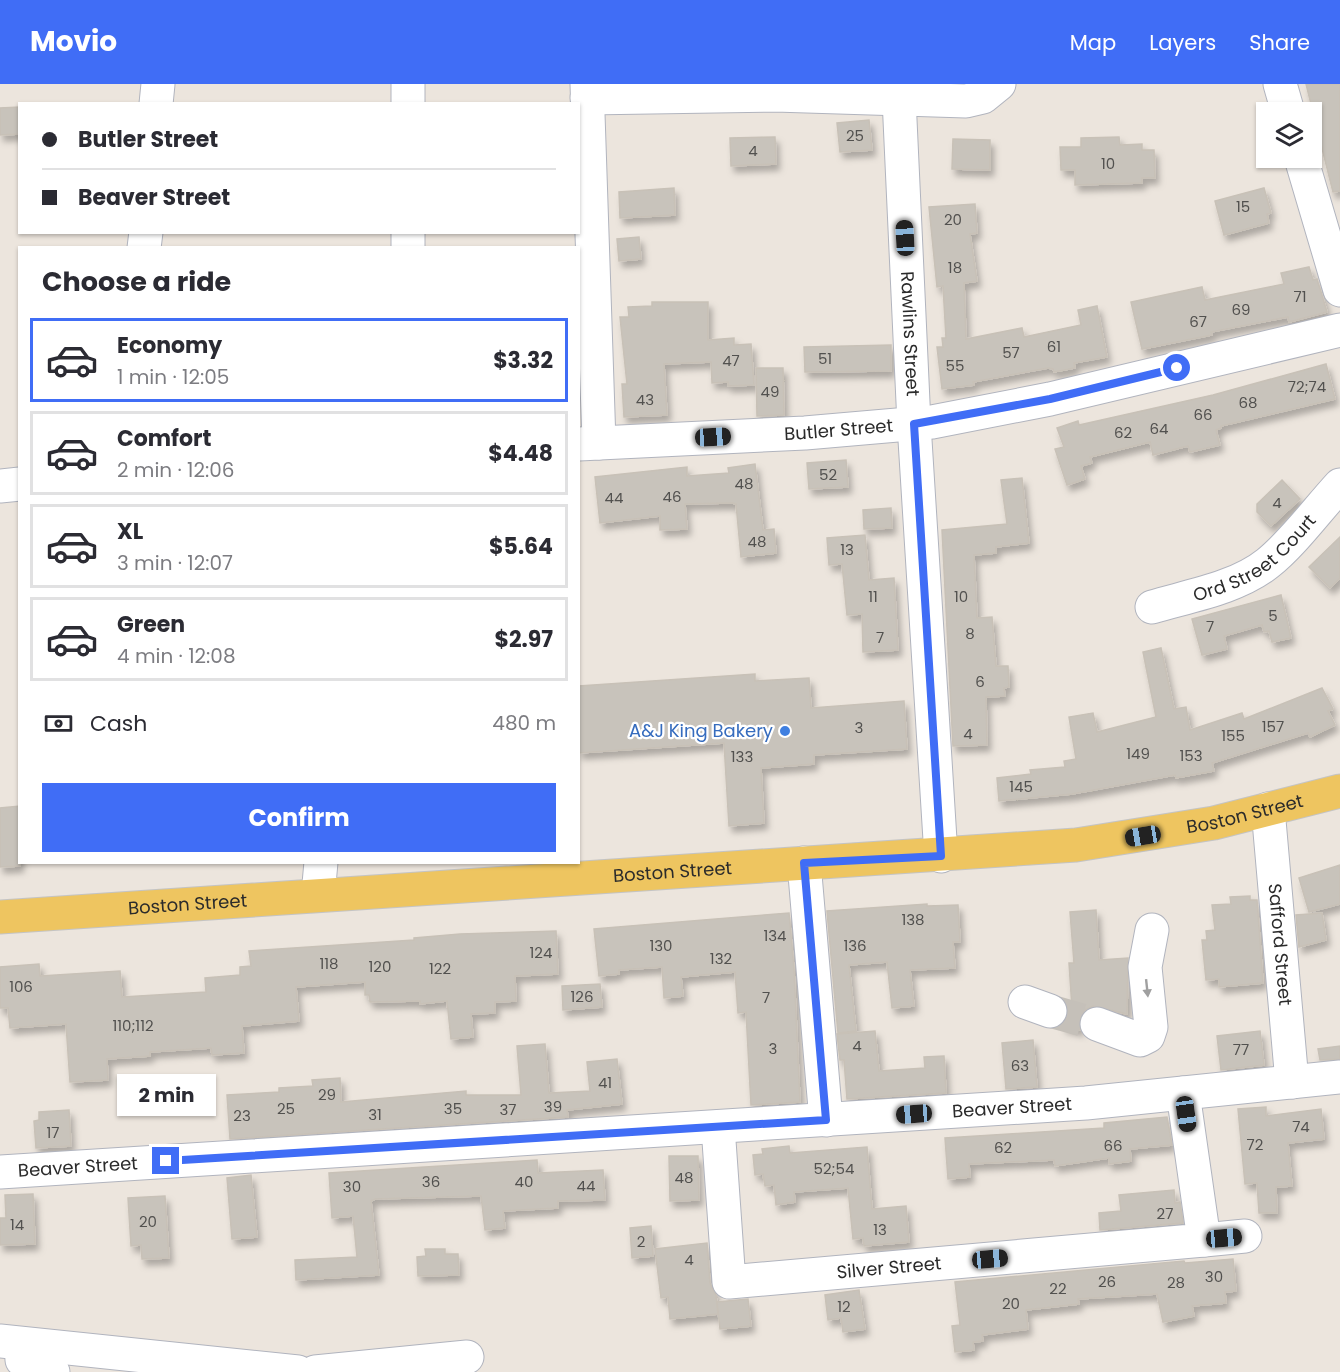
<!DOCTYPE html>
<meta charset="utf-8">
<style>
body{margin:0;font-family:Poppins,sans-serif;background:#f2f2f3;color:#2b2b33;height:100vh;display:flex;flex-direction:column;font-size:22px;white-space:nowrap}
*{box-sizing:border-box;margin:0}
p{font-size:20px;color:#7c7c81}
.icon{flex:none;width:33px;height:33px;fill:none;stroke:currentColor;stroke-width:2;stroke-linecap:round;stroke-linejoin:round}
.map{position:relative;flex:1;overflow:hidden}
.side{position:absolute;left:18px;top:162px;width:562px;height:618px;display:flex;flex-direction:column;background:#fff;border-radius:0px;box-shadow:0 2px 4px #0004}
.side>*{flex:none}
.banner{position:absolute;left:18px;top:18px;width:562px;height:132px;border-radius:0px;box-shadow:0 2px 4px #0004;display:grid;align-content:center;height:132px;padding:0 24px;background:#fff}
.fabs{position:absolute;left:1256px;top:18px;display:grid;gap:12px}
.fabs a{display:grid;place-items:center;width:66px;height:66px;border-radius:0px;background:#fff;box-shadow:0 2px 4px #0004;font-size:30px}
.end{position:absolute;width:27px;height:27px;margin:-14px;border:8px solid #406df6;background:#fff;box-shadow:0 0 0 3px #fff}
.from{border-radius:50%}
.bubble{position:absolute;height:42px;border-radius:0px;background:#fff;box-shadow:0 2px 4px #0004;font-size:20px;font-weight:700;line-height:42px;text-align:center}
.car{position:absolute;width:18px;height:36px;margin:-18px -9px;border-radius:8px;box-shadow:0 0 4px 2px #0007;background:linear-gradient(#222 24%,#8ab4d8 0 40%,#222 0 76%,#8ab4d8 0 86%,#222 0)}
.banner b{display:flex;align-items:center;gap:21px;height:57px;font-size:22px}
.banner b+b{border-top:2px solid #e1e1e2}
.banner i{width:15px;height:15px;background:#2b2b33}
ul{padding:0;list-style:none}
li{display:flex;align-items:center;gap:18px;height:84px;margin:0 12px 9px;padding:0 12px;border:3px solid #e1e1e2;border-radius:0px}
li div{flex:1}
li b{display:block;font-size:22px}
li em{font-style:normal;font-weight:700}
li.current{border-color:#406df6}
li>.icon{width:54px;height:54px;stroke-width:1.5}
h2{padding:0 24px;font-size:27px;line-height:72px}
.pay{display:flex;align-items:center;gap:15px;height:66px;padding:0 24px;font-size:22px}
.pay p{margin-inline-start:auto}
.cta{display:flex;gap:12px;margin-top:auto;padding:12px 24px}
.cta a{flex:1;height:69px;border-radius:0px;background:#406df6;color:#fff;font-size:24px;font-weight:700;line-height:69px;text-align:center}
header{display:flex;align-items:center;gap:36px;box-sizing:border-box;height:84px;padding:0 30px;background:#406df6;color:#fff}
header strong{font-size:28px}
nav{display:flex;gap:33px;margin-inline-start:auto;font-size:21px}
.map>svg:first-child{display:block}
</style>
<header>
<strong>Movio</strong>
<nav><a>Map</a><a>Layers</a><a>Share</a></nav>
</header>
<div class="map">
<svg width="1340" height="1288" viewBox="0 0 1340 1288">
<defs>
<filter id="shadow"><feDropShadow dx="3.5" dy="6" stdDeviation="3" flood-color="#0004"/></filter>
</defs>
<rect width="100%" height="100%" fill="#ece5dd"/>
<path fill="#c8c3bb" stroke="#c8c1b7" stroke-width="1.5" filter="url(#shadow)" d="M1306,0H1340V107L1333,108Z
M20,23V50L0,51V24Z
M869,36L872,66L840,68L837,39Z
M775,53L776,80L731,82L730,54Z
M1119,53L1120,61L1142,60V66H1154L1155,94H1142V99L1075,101V86H1061L1060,63H1081V54Z
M953,55L990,56V86L952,85Z
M674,104L675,131L620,134L619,108Z
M1264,104L1271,129L1267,130L1269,139L1224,151L1215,117Z
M975,120L977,149L970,150L977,197L964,199L966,255L1022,244L1024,253L1081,241L1078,226L1097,222L1107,273L1074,279L1075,284L1054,288L1053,285L1048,284L973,298L974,301L942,305L937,263H943L942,254H946L943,202L937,203L929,123Z
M639,153L641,175L619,177L617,155Z
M1309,183L1313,196L1317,195L1327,228L1289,238L1288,233L1211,248L1212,251L1142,265L1131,218L1202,203L1205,216L1284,200L1281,189Z
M652,218H708V256L734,254V261L751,260L754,301L728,302V298L712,299L711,278L664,280L667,331L624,333L622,300H627L620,233H629L628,223L652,222Z
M891,261V287L805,288L804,263Z
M1326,280L1335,315L1221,342V344L1216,346L1220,361L1190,368L1188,362L1153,371L1150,358L1090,373L1092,379L1081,382L1085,395L1067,401L1055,365L1064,363L1057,344L1078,337L1079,341L1213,311Z
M756,284H783L784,331L757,332Z
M846,376L848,403L809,405L807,379Z
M755,380L763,446L774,445L776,469L741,473L736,420L732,419L685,420L687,445L660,446V432L600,439L595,393L687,383V392L729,389L728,384Z
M1022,394L1029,459L996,463V469L974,471L977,534L992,533L996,582H1008L1009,603L1004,604L1005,612L986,613L987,661L953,662L942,446L1007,440L1001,396Z
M1282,396L1300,415L1271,442L1257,428V420Z
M891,424L892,444L864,445L863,426Z
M865,451L869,496L894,494L898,566L863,568L862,530L847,531L842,480L829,481L827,454Z
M1340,453V494L1330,504L1309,483Z
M1281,511L1291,554L1272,558L1269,547L1264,548L1262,541L1224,552L1227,565L1202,571L1192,535Z
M1161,564L1174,625L1186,623L1190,646L1242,629L1244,635L1322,604L1333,625L1328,627L1335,641L1310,653L1308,649L1212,679L1214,687L1176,694L1175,691L1072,710L999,717L997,694L1031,690L1030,686L1065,683L1064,677L1076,675L1069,633L1093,629L1097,648L1156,633L1143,568Z
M755,590V597L809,594L811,624L904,617L907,665L814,671V680L761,684L764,739L729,742L724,659L579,669V602Z
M20,722V782L0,783V724Z
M1340,781V820L1309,828L1299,794Z
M1250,812V816H1257L1263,899L1219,903V895L1206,896L1202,856H1207L1206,847L1215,846L1212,821L1231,820L1230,813Z
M927,820V822L958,821L960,858H953L955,884L910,886L914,922L892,924L887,878L849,881L856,947L838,949L827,827Z
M1096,826L1099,876L1128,874L1127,930L1093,922L1085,926L1080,933V946L1062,942L1068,933V923L1072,924L1069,879H1074L1070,828Z
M789,829L794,886L800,1018L751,1021L746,928L738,929L735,888L681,893L683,912L664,914L662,883L619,886V890L599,892L594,845Z
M1322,829L1326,856L1299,863L1296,831Z
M556,847L558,890L515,892L516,917L495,918V929L471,930L473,953L451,955L447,917L420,920V917L370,918L369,911H365V898L296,903L299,937L242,942L244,969L212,971L211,964L150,968V972L107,975L108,996L70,998L66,940L10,944L8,924H0V883L39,880L40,892L120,887L122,913L206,908L205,894L240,891V883L251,882L249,867L414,856V854L460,850Z
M600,900L602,923L563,926L562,902Z
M875,947L879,987L925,984L924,973L944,972L946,1009L847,1015L844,976H840L837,950Z
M1260,947L1264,981L1221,986L1217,952Z
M1033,956L1037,1003L1006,1005L1002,959Z
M545,960L549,1009L590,1007L587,978L617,975L622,1020L567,1026L568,1033L230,1055L227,1011L279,1008V1004L313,1002L312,996L340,994L341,1018L466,1007V1011H521L517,962Z
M1340,962V975L1320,976L1318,965Z
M1266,1023V1032L1321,1025L1324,1055L1288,1059L1292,1102L1276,1103L1277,1129H1259L1257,1099L1245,1100L1238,1025Z
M69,1026L71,1062L36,1064L34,1037L39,1036V1028Z
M1167,1033L1172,1061L1130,1065L1131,1077L1109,1080V1074L1055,1082L1054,1076L969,1080L970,1093L948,1095L945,1054L1104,1044V1039Z
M789,1062L790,1069L867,1063L872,1125L906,1122L909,1158L864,1162L863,1154L853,1155L848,1104L794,1108L795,1118L776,1121L774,1101L765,1102L763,1090L755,1091L753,1071L763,1070L762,1065Z
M669,1072H698L699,1116L670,1117Z
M537,1076L538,1089L603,1086L605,1116L558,1117V1124L503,1127L505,1144L485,1146L481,1112L375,1115L371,1117L379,1191L296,1196L295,1176L357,1173L353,1132L332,1134L329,1089Z
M251,1091L257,1153L232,1155L227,1094Z
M1174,1106L1175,1119L1180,1118L1183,1139L1100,1146L1099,1129L1121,1127L1119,1111Z
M33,1110L35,1160L0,1161V1134H6L5,1111Z
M165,1112L169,1174L142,1175L141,1161L131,1162L128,1114Z
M651,1142L653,1172L632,1174L630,1144Z
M707,1159L710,1199L716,1211L718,1230L670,1235L668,1213L661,1214L655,1165Z
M425,1165H445V1170H458L459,1191L418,1192L417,1173L426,1172Z
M1233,1175L1236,1207L1225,1208L1226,1219L1192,1222L1194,1232L1163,1238L1157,1210L1078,1215L1079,1220L1026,1226L1028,1245L982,1251L983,1257L973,1258L974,1266L955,1268L952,1242L960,1241L955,1198L1184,1177L1185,1179Z
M859,1206L865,1245L843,1248L841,1234L828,1236L825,1211Z
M748,1215L751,1242L720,1245L717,1218Z"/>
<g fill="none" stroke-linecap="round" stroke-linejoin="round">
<path stroke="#c5c0b9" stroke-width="33" stroke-dasharray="33 16" stroke-linecap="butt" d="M1050,927L1097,940"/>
<g stroke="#b1b4be" stroke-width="35">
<g id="minor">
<path d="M408,0V20"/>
<path d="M587,0L599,359"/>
<path d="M1280,0L1288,28"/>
<path d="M587,14L775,11L966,17L983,13L999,0"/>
<path id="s1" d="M899,14L914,340L941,772"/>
<path d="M156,20L158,0"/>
<path d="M1301,74L1340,206"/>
<path d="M408,148V164"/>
<path d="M144,164L146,148"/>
<path id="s2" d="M579,360L805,349L932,338L1050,315L1340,246"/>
<path d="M0,402L20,400"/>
<path id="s3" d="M1152,523C1189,512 1237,504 1268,479C1293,459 1317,426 1340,401"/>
<path id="s4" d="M1268,725L1292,998"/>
<path d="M804,779L826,1036"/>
<path d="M318,811L321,778"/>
<path d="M1025,918L1050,927"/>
<path d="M1097,940L1140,956L1148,952L1151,943L1145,883L1152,846"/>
<path id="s5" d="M718,1043L729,1198L1204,1156L1183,1009"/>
<path id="s6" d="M0,1088L1086,1019L1340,993"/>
<path d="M1204,1156L1245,1152"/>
<path d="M0,1257L298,1288"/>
<path d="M21,1260L22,1276L34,1286L53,1288"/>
<path d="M315,1288L467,1273"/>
</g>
</g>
<g stroke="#c4c4c4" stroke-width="35">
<g id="major">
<path id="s7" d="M0,833L1076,761L1214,739L1340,707"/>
</g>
</g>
<use href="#minor" stroke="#fff" stroke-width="33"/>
<use href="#major" stroke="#eec560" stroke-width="33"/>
</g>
<defs><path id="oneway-solid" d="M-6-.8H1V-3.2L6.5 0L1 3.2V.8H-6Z" transform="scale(1.5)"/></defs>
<use fill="#a0a0a0" href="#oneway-solid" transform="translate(1147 904) rotate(84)"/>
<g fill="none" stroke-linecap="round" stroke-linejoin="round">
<path stroke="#406df6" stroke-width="8" d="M166,1077L826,1036L804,779L941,772L914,340L1050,315L1177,284"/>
</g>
<circle fill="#3f7fe0" stroke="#fff" stroke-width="2" cx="785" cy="647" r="6"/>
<g text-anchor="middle" stroke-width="4.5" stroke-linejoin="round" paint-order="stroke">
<g font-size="15" fill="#52514f">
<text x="855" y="57">25</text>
<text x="753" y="72">4</text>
<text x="1108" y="85">10</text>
<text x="1243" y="128">15</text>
<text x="953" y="141">20</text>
<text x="955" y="189">18</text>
<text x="1300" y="218">71</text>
<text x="1241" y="231">69</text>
<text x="1198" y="243">67</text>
<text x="1054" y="268">61</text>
<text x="1011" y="274">57</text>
<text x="825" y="280">51</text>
<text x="731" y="282">47</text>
<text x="955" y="287">55</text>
<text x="1307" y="308">72;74</text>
<text x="770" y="313">49</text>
<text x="645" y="321">43</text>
<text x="1248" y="324">68</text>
<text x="1203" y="336">66</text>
<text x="1159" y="350">64</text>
<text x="1123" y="354">62</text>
<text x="828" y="396">52</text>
<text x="744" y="405">48</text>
<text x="672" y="418">46</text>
<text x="614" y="419">44</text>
<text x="1277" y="424">4</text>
<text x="757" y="463">48</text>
<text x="847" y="471">13</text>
<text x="873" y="518">11</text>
<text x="961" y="518">10</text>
<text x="1273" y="537">5</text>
<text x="1210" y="548">7</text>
<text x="970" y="555">8</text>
<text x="880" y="559">7</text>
<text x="980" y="603">6</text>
<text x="1273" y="648">157</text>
<text x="859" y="649">3</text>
<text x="968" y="655">4</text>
<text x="1233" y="657">155</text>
<text x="1138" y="675">149</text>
<text x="1191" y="677">153</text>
<text x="742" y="678">133</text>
<text x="1021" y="708">145</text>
<text x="913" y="841">138</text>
<text x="775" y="857">134</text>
<text x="661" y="867">130</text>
<text x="855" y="867">136</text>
<text x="541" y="874">124</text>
<text x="721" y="880">132</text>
<text x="329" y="885">118</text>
<text x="380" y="888">120</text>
<text x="440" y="890">122</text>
<text x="21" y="908">106</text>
<text x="582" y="918">126</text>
<text x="766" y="919">7</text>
<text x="133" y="947">110;112</text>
<text x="857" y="967">4</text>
<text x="773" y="970">3</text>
<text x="1241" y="971">77</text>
<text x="1020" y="987">63</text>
<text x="605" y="1004">41</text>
<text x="327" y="1016">29</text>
<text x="553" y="1028">39</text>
<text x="286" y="1030">25</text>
<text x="453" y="1030">35</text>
<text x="508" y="1031">37</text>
<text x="375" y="1036">31</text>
<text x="242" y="1037">23</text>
<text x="1301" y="1048">74</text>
<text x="53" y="1054">17</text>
<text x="1255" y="1066">72</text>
<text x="1113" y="1067">66</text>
<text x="1003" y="1069">62</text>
<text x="834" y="1090">52;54</text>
<text x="684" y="1099">48</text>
<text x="431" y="1103">36</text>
<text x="524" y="1103">40</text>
<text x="586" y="1107">44</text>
<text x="352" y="1108">30</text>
<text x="1165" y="1135">27</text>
<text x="148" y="1143">20</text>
<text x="17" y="1146">14</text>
<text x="880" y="1151">13</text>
<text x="641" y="1163">2</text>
<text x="689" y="1181">4</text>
<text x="1214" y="1198">30</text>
<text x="1107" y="1203">26</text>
<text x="1176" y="1204">28</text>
<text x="1058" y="1210">22</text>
<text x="1011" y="1225">20</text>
<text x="844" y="1228">12</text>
</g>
<g font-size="18" fill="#2b2b2b" stroke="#fff">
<text dy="6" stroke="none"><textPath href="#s1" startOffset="236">Rawlins Street</textPath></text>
<text dy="6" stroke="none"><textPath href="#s2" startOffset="260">Butler Street</textPath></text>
<text dy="6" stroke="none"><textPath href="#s3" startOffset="116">Ord Street Court</textPath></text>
<text dy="6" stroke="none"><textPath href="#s7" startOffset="1250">Boston Street</textPath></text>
<text dy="6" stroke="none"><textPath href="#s7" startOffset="674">Boston Street</textPath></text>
<text dy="6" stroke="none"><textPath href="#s7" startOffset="188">Boston Street</textPath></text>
<text dy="6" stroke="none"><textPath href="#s4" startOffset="136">Safford Street</textPath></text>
<text dy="6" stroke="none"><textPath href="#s6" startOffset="1014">Beaver Street</textPath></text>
<text dy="6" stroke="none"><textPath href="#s6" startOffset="78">Beaver Street</textPath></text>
<text dy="6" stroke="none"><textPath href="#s5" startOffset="316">Silver Street</textPath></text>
</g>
<g font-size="18" fill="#366cbe" stroke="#fff" text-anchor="end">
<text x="773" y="653">A&amp;J King Bakery</text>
</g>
</g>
</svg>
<div class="fabs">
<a><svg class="icon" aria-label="layers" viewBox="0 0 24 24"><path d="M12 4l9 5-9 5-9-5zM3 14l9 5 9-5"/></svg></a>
</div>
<i class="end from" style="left:1177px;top:284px"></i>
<i class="end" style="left:166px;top:1077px"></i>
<div class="bubble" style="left:117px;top:990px;width:99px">2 min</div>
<i class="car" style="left:905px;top:154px;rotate:357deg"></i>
<i class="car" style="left:713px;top:353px;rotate:87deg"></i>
<i class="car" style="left:1143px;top:752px;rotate:261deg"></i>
<i class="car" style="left:914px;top:1030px;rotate:266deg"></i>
<i class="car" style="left:1186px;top:1030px;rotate:172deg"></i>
<i class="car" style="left:1224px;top:1154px;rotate:85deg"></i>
<i class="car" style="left:990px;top:1175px;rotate:85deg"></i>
<div class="banner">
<b><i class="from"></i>Butler Street</b>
<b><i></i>Beaver Street</b>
</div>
<section class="side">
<h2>Choose a ride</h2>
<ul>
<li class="current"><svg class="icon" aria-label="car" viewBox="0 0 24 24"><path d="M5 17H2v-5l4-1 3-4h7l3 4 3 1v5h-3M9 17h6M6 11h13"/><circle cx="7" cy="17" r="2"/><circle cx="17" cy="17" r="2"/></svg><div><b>Economy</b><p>1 min · 12:05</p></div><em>$3.32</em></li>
<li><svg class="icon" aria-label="car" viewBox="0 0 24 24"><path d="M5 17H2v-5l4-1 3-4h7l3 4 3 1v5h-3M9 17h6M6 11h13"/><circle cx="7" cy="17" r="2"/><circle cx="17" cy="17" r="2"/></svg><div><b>Comfort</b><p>2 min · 12:06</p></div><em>$4.48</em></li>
<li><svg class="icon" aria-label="car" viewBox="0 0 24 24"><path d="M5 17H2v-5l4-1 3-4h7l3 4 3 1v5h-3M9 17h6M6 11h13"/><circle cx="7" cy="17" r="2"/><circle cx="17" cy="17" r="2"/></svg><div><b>XL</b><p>3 min · 12:07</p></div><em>$5.64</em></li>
<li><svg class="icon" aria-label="car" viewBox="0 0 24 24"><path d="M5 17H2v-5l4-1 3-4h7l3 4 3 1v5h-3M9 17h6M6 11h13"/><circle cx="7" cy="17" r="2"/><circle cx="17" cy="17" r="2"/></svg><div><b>Green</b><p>4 min · 12:08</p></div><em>$2.97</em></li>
</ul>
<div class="pay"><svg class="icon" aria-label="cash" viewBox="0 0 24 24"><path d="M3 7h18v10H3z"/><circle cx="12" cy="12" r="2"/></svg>Cash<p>480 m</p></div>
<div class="cta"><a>Confirm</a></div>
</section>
</div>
